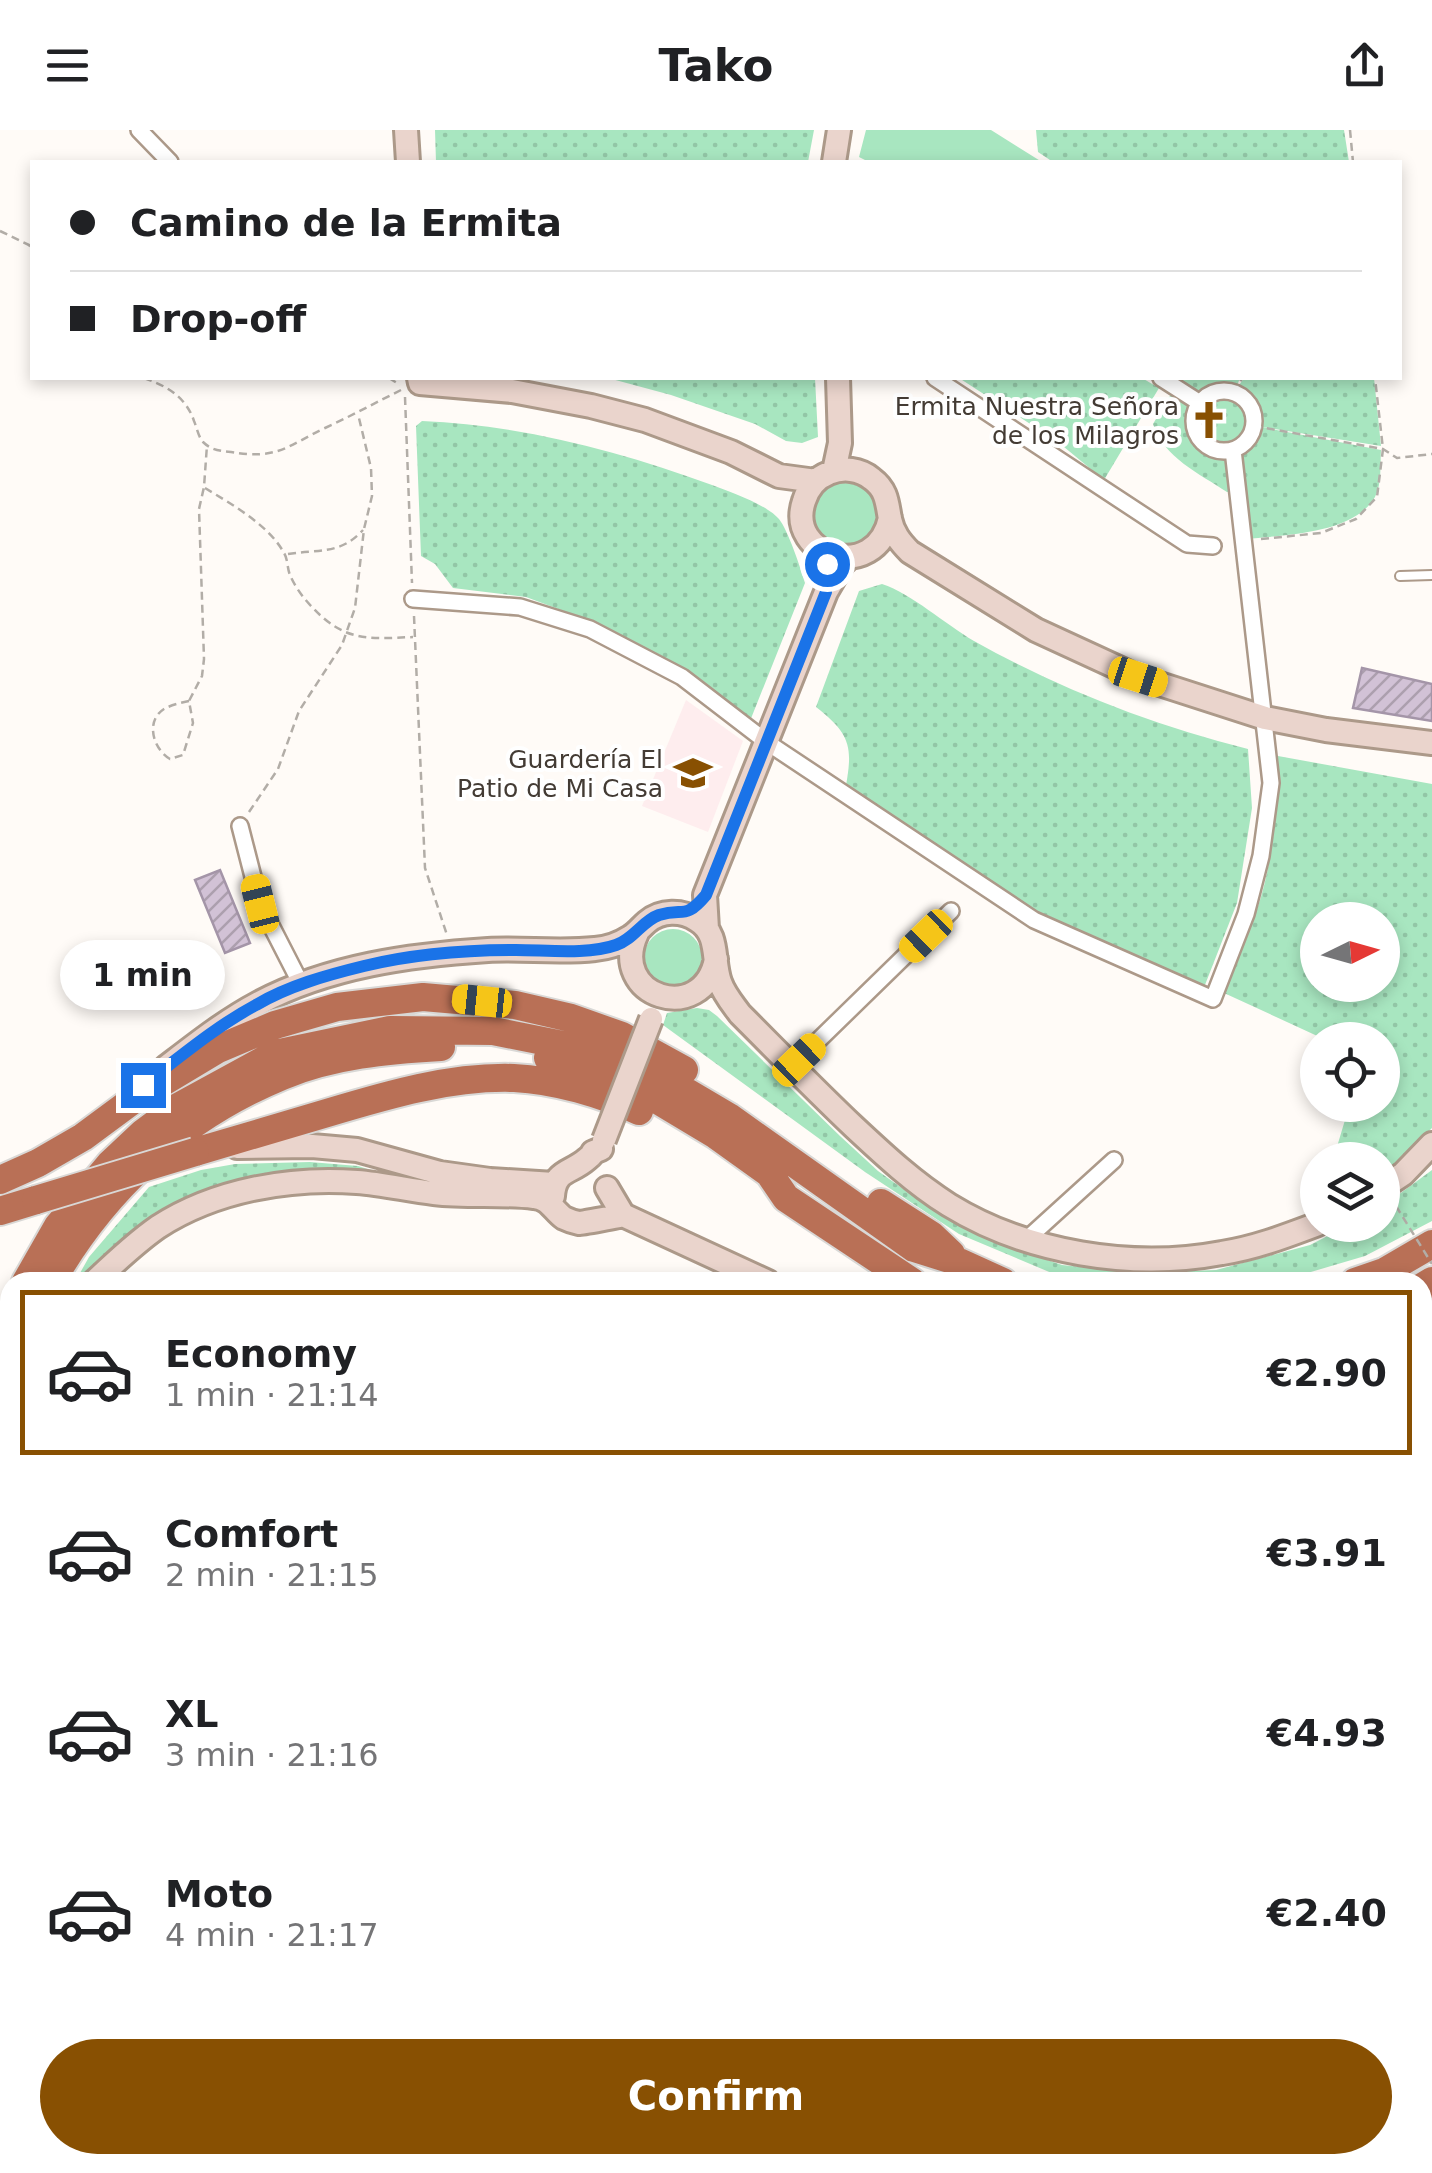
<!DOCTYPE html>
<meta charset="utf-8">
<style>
body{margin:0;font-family:"DejaVu Sans",sans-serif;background:#f2f2f2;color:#202124;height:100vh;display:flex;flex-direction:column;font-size:38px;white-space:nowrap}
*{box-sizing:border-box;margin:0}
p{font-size:32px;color:#757577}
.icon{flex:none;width:55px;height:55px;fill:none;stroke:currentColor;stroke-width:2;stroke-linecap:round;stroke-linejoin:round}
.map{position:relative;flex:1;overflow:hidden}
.sheet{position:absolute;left:0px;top:1142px;width:1432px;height:902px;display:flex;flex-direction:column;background:#fff;border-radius:30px 30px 0 0;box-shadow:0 5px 15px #0003}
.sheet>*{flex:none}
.banner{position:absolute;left:30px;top:30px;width:1372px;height:220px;border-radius:0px;box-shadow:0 5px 15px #0003;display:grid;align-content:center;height:220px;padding:0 40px;background:#fff}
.needle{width:65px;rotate:85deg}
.buttons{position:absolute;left:1300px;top:772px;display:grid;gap:20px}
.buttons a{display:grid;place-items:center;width:100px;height:100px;border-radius:50%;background:#fff;box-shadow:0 5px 15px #0003;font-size:50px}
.end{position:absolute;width:45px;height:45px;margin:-22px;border:12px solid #1a73e8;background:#fff;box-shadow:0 0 0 5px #fff}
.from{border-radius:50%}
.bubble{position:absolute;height:70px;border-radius:35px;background:#fff;box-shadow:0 5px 15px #0003;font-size:32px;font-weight:600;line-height:70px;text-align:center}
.car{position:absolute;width:30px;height:60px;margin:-30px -15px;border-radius:12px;box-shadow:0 0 8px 2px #0007;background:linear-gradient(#f5c518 24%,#345 0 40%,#f5c518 0 76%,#345 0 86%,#f5c518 0)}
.banner b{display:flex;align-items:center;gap:35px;height:95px;font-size:38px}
.banner b+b{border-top:2px solid #e0e0e0}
.banner i{width:25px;height:25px;background:#202124}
ul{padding:18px 0 0;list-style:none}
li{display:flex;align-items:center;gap:30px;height:165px;margin:0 20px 15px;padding:0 20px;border:5px solid transparent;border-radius:0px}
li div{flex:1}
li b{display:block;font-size:38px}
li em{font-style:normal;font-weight:600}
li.current{border-color:#885002}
li>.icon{width:90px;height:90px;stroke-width:1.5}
.primary-button{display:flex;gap:20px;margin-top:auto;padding:20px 40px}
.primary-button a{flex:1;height:115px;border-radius:60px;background:#885002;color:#fff;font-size:40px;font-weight:600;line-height:115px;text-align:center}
header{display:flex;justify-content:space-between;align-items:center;height:130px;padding:0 40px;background:#fff;font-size:45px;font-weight:600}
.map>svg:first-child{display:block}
</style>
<header><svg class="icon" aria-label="menu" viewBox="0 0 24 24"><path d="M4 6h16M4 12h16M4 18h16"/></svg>Tako<svg class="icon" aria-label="share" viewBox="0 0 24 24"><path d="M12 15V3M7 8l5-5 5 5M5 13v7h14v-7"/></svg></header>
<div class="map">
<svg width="1432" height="2043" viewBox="0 0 1432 2043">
<defs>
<pattern id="grass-dots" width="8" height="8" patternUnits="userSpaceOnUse" patternTransform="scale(2.5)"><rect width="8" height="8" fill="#a8e6c0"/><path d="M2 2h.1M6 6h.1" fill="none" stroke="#92c6a6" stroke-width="1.8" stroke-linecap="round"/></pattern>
<pattern id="sand-dots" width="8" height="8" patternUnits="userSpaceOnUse" patternTransform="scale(2.5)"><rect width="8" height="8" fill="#fcf2cd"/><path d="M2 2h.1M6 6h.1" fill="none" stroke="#d9d0b1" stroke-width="1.8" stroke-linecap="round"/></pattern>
<pattern id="building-hatch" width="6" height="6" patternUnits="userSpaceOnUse" patternTransform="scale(2.5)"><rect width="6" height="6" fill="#d2c2d6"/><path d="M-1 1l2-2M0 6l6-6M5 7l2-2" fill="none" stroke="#ac9fae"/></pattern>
</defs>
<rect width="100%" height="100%" fill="#fffbf7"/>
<path fill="#feedee" d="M686,570L743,611L708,702L642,676Z"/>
<path fill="url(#grass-dots)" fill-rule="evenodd" d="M435,0H814L808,32H436Z
M1036,0H1344L1349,32H1053L1038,22Z
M608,248H815L818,307L802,313L786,311L755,294L671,265Z
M959,248H1142L1159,258L1104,350L1058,312Z
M1163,248H1240L1235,261L1244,248H1374L1381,316L1256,296L1381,320C1380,334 1382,354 1375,367C1354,404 1284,405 1246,409L1232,362H1227C1200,344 1163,327 1153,294L1169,267L1178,261Z
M422,291C521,295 619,321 712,355C730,362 766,374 779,389C788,400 801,439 805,453L750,591L703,551L662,526L577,486L526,467L453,458L435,434L421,426L416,296Z
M882,454C912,464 945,494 974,511C1060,559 1152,595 1248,619L1252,678L1237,773L1203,860L1041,788L845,661C853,618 852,605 816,577L859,461Z
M1278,626L1432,654V998L1383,1046L1382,1030H1333L1345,990L1341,975H1382V910H1326L1224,863C1236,831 1251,799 1261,767C1274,721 1278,673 1278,626ZM1318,790H1382V855H1318Z
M697,878L709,880L717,886L840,1006L878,1041L923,1073L965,1098L1010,1117L1062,1135L1137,1143L1216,1140L1310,1115L1349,1095H1382L1383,1076L1432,1040V1091L1365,1126L1277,1152H1108L1054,1144L959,1104L865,1042L663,895L667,883Z
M310,1032L358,1036L383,1044L242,1052L84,1152H75L89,1127L149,1057L201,1040L235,1034Z"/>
<path fill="url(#sand-dots)" d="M1422,1526H1432V1816H1422Z
M10,1713V1901L0,1904V1719Z"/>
<path fill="#a8e6c0" d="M866,0H991L1042,32H869L859,27Z
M813 385a32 32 0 1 1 64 0a32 32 0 1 1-64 0Z
M644 828a29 29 0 1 1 58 0a29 29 0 1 1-58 0Z"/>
<path fill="#afc6f7" d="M1422,1816H1432V2043H0V1904L10,1901V2035H1422Z"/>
<path fill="url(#building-hatch)" stroke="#a495a8" stroke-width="2.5" d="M1362,538L1432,554V591L1353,578Z
M220,740L250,813L225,823L195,750Z"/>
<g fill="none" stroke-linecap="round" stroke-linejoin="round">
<path stroke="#d9d5d0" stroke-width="15" stroke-dasharray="15 8" stroke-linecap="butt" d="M1422,1441L1432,1442"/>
<g stroke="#ac9989" stroke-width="12">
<path id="lane" d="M1400,446L1432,445
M0,1251L10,1254
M0,1410L10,1392"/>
</g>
<g stroke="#ac9989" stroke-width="20">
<path id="street" d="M139,0L170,32
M935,248L1187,414L1213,416
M1161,248L1200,273
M1194 291a30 30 0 1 1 60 0a30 30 0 1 1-60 0Z
M413,469L520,477L590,499L682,547L768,613L1034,790L1213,869L1246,784L1261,726L1271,653L1233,320
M240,696L260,774L301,854
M792,936L951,781
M1027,1109L1114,1030
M1426,1538L1430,1470"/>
</g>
<g stroke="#ac9989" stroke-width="28">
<path id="secondary" d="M406,0L408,32
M834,32L839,0
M419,248L420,253L512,261L591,276L645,290L731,322L779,346L816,351
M834,341L840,313L838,248
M890,388C876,454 785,427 804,371C808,358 816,348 829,343C843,337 860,339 872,349C887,360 887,373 890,389C893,403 900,412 910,422L1036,500L1138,547L1265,588L1326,600L1432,613
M707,799L705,765L826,462L843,433L850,427
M637,803C607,867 703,897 716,829
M165,938C195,915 225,891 259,873C329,836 410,825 488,820C523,818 559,823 595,819C608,818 619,814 630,807C637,803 641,797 647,792C661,780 682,780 697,790C720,804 712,830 720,852C724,864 732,873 740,884C778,922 815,960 854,997C884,1025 914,1053 949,1075C1027,1123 1132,1140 1222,1123C1255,1118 1286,1106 1318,1094
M237,1017L312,1016L357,1020L440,1043L490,1050L554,1054
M607,1058L623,1085L768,1152
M1382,1058L1403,1044L1432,1014
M553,1066C555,1039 570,1044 587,1029C600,1018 585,1026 601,1019
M94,1152C114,1133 135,1113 158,1097C215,1060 290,1047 357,1052C383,1054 408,1060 434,1063C467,1067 501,1063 534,1067C549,1068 553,1080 564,1088C568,1090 574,1092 579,1093C582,1093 620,1086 623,1085
M1422,1260H1432"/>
</g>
<g stroke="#d9d8d6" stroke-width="30">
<path id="primary" d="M0,1304L10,1267"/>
</g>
<g stroke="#d9d8d6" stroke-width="32">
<path id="highway" d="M548,928L600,943L656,969L716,1005L769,1043L786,1068L912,1152
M195,1022C239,1009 283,996 327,983C387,965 451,946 514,948C556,950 602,964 639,981
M0,1050L38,1033L83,1007L133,970L218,919L275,895L337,877L423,867L515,875L571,888L622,906L684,940
M881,1073L931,1105L951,1124
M0,1081L36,1070
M26,1152L58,1096L110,1034L143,1003L178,977L275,924L390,900L493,901L603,923L668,951L729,987L914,1118L959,1132L1003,1152
M51,1152C105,1058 181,988 282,946C332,925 388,920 441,917
M1355,1152L1384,1142L1432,1114
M1422,1157L1432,1151
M0,1209L10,1186"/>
</g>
<path stroke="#b2ada7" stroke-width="2.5" stroke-dasharray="8 5" stroke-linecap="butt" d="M1350,0L1353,32
M0,101L29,115L32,119
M144,248C167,256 186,267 194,291C197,298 198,306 203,312C211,320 220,321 231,322C278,330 287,316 325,298C351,286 375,273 401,260
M389,248L400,255
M1235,263L1242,248
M405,267L412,453
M1254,296L1383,319L1397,328L1432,324
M205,358C231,374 269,395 284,423C288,429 287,438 290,445C295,457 304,469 313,478C345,512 369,509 413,507
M1261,409L1321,403L1356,389L1377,367L1383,319L1375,248
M288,424C319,419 340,425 363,400
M414,486L425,738L447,805
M189,571C180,573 171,575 164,579C145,591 153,619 170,629L183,625L193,593L189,571L202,546L204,529L199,379L204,357L207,315
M249,682L278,639L299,581L342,515L355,478L364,399L372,366L371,338L358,284
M1422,1188L1432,1183
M0,1436L10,1435
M0,1566L10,1553"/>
<use href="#lane" stroke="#fff" stroke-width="8"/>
<use href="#street" stroke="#fff" stroke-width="15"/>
<use href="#secondary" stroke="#ead4cc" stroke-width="22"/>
<use href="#primary" stroke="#d5a99a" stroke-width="25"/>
<use href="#highway" stroke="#b97056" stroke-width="28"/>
<g stroke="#ac9989" stroke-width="28" stroke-linecap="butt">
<path id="secondary-bridge" d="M604,1010L651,889"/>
</g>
<g stroke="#d9d8d6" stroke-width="32" stroke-linecap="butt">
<path id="highway-bridge" d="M36,1070L195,1022"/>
</g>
<path stroke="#b2ada7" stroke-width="2.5" stroke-dasharray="8 5" stroke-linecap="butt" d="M1396,1076L1432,1134"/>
<use href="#secondary-bridge" stroke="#ead4cc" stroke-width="22"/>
<use href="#highway-bridge" stroke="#b97056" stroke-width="28"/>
</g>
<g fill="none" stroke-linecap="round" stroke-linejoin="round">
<path stroke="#1a73e8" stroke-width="12" d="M143,955C180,927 215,897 256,875C288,856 327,845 364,836C413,824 466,820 516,820C546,820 588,825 616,815C634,809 642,791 659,785C684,777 684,791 706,765L826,462L827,434"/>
</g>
<defs>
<g id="church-bare" transform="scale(3)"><path d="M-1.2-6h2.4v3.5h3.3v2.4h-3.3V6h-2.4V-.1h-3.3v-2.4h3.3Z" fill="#885002" stroke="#fff" stroke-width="2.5" paint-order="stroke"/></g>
<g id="school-bare" transform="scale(3)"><path d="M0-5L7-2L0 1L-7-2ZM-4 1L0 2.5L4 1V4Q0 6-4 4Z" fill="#885002" stroke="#fff" stroke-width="2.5" paint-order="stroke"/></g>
</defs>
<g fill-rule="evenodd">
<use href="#church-bare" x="1209" y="290"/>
<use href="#school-bare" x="693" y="643"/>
</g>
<g text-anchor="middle" stroke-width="8" stroke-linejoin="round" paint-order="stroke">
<g font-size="25" fill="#433b34" stroke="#fff" text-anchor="end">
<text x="1179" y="285">Ermita Nuestra Señora<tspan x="1179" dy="29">de los Milagros</tspan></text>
<text x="663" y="638">Guardería El<tspan x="663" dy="29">Patio de Mi Casa</tspan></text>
</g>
</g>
</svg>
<div class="buttons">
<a><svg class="needle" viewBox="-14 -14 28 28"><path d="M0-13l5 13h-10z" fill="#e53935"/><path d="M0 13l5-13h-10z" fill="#757577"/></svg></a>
<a><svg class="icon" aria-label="locate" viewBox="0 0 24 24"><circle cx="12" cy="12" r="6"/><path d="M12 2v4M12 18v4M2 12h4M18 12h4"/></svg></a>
<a><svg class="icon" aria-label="layers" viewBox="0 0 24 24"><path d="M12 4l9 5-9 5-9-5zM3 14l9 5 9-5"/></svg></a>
</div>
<i class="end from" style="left:827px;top:434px"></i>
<i class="end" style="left:143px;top:955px"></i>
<div class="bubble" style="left:60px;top:810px;width:165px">1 min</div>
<i class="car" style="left:1138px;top:547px;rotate:108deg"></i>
<i class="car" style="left:260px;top:774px;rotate:346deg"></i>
<i class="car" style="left:926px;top:806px;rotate:226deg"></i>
<i class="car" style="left:482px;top:871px;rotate:276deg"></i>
<i class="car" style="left:799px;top:930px;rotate:46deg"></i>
<div class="banner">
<b><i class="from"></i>Camino de la Ermita</b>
<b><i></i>Drop-off</b>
</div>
<section class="sheet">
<ul>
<li class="current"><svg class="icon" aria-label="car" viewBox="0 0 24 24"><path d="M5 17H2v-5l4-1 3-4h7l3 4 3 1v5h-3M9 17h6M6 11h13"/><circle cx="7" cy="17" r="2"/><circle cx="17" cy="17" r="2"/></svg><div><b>Economy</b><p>1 min · 21:14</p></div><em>€2.90</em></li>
<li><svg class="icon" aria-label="car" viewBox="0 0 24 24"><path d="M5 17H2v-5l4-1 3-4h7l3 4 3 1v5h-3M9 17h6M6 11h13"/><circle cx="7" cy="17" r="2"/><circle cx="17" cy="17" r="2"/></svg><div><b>Comfort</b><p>2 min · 21:15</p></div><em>€3.91</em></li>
<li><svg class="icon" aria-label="car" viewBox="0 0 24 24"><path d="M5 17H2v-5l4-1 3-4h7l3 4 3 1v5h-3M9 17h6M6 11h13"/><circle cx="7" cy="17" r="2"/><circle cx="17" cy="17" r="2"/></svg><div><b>XL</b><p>3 min · 21:16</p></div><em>€4.93</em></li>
<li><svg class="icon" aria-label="car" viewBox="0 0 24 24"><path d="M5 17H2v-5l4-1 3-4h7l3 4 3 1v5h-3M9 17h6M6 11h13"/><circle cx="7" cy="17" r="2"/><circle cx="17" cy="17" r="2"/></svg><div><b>Moto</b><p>4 min · 21:17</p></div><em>€2.40</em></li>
</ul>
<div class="primary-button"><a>Confirm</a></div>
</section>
</div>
